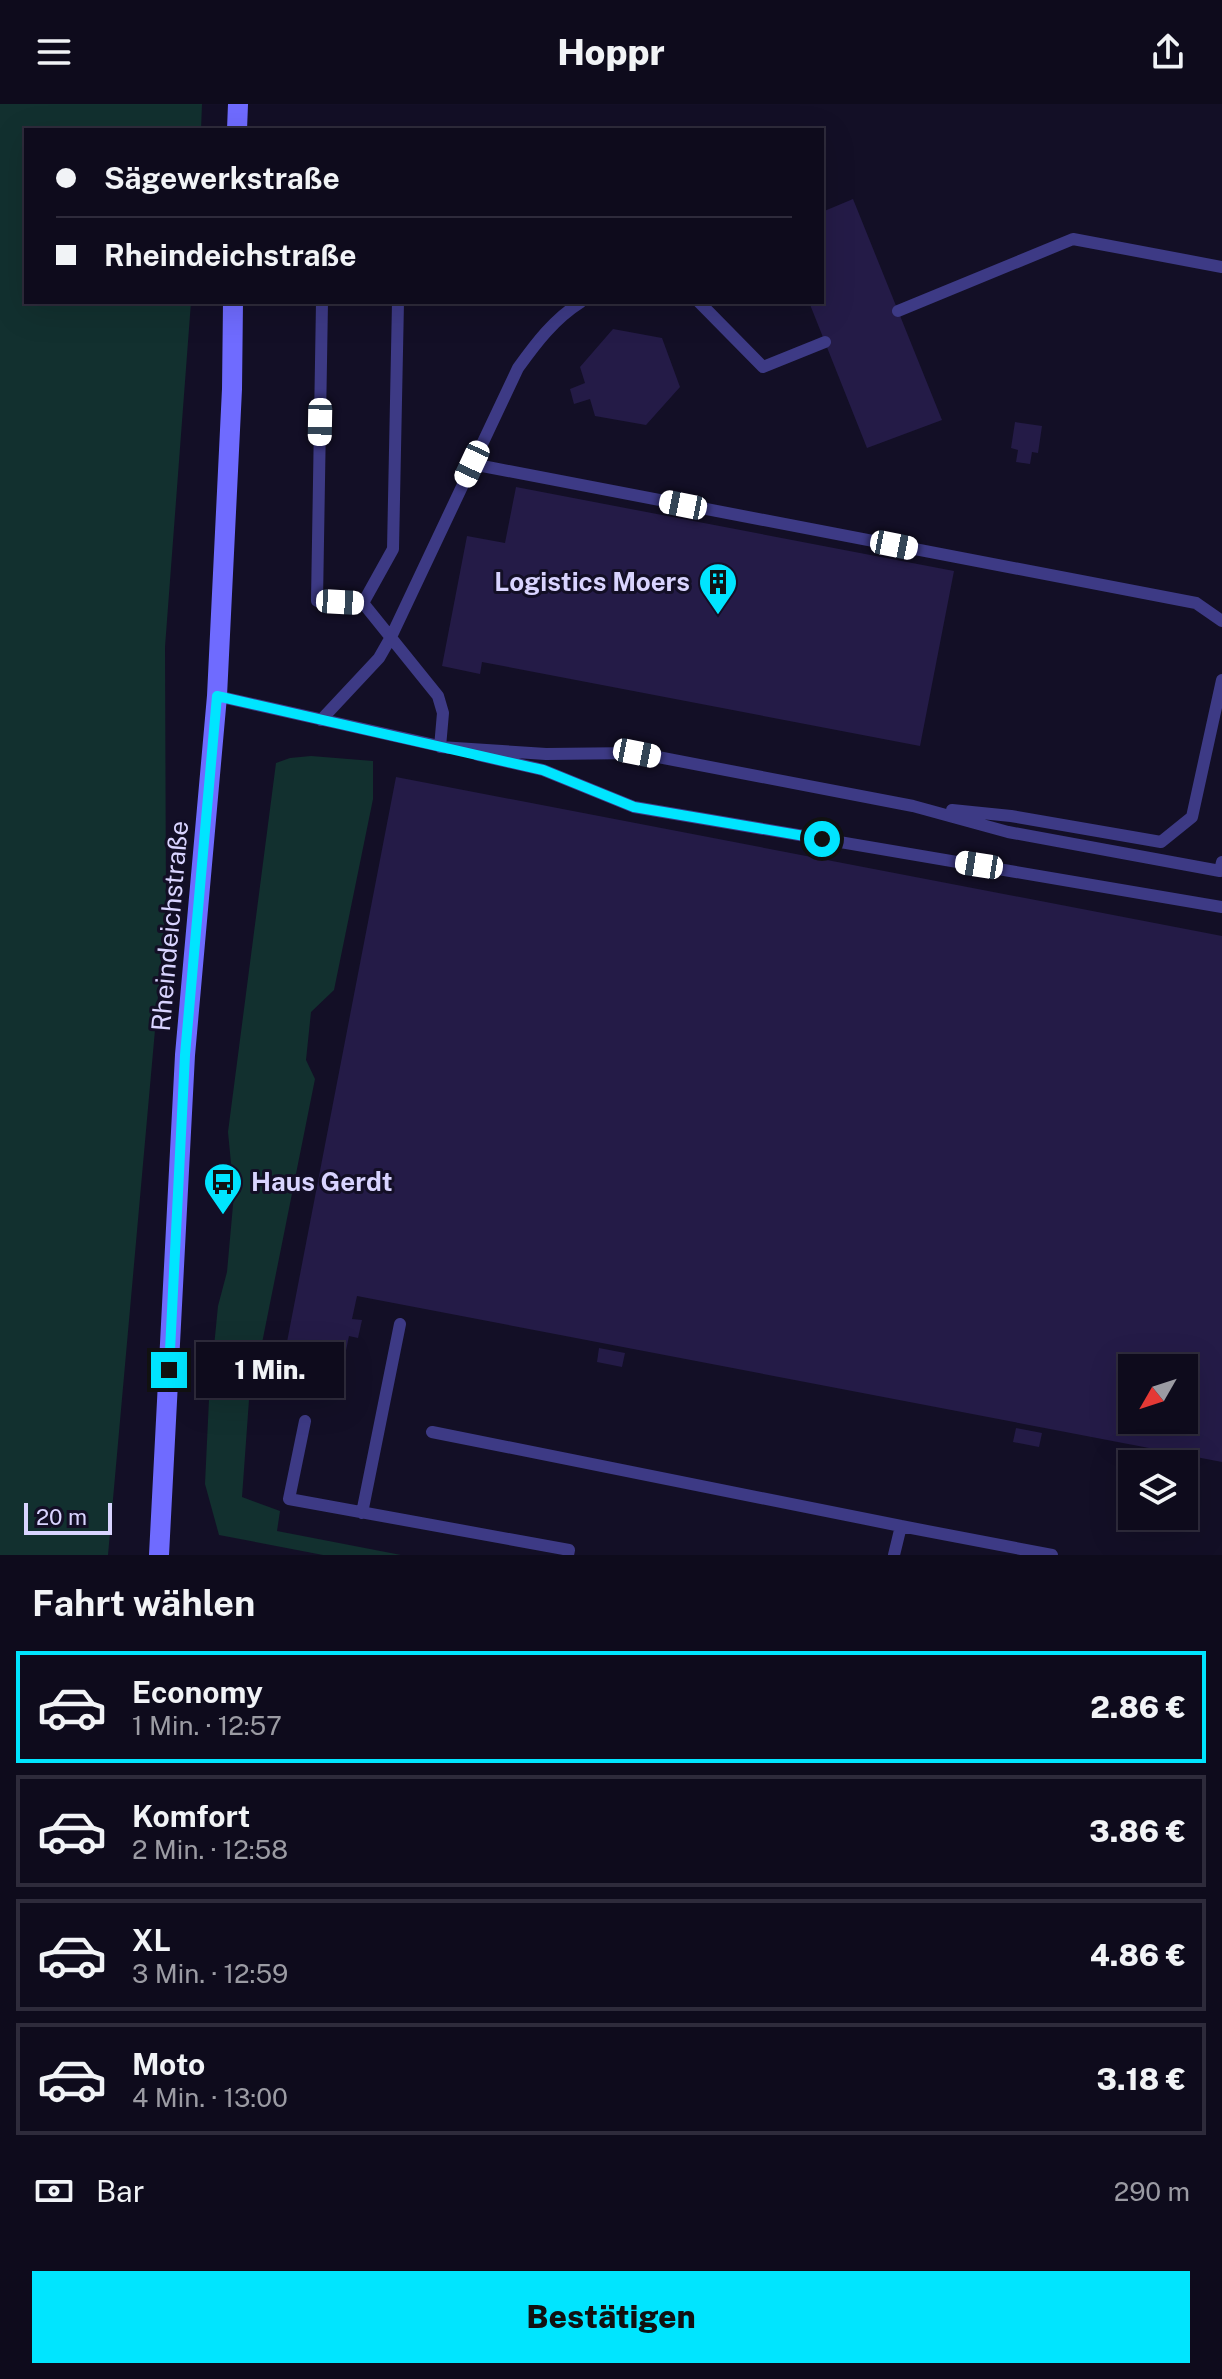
<!DOCTYPE html>
<html lang="de">
<meta charset="utf-8">
<style>
body{margin:0;font-family:"Public Sans",sans-serif;background:#1c1929;color:#f1f3f6;height:100vh;display:flex;flex-direction:column;font-size:30px;white-space:nowrap}
*{box-sizing:border-box;margin:0}
p{font-size:26px;color:#9b9ba3}
.icon{flex:none;width:44px;height:44px;fill:none;stroke:currentColor;stroke-width:2;stroke-linecap:round;stroke-linejoin:round}
.map{position:relative;height:1451px;overflow:hidden}
.details{display:flex;flex-direction:column;background:#0e0b1c;flex:1}
.details>*{flex:none}
.top-card{position:absolute;left:24px;top:24px;width:800px;height:176px;border-radius:0px;box-shadow:0 8px 32px #0002,0 0 0 2px #2e2b3b;display:grid;align-content:center;height:176px;padding:0 32px;background:#0e0b1c}
.needle{width:52px;rotate:231deg}
.controls{position:absolute;left:1118px;top:1250px;display:grid;gap:16px}
.controls a{display:grid;place-items:center;width:80px;height:80px;border-radius:0px;background:#0e0b1c;box-shadow:0 8px 32px #0002,0 0 0 2px #2e2b3b;font-size:40px}
.scale{position:absolute;left:24px;bottom:20px;width:88px;box-sizing:border-box;padding-left:8px;border:4px solid #d9d4ff;border-top:0;font-size:22px;line-height:28px;white-space:nowrap;color:#d9d4ff;-webkit-text-stroke:6px #130f26;paint-order:stroke}
.end{position:absolute;width:36px;height:36px;margin:-18px;border:10px solid #00e5ff;background:#111;box-shadow:0 0 0 4px #111}
.from{border-radius:50%}
.bubble{position:absolute;height:56px;border-radius:0px;background:#0e0b1c;box-shadow:0 8px 32px #0002,0 0 0 2px #2e2b3b;font-size:26px;font-weight:800;line-height:56px;text-align:center}
.car{position:absolute;width:24px;height:48px;margin:-24px -12px;border-radius:10px;box-shadow:0 0 6px 2px #0007;background:linear-gradient(#fff 24%,#345 0 40%,#fff 0 76%,#345 0 86%,#fff 0)}
.top-card b{display:flex;align-items:center;gap:28px;height:76px;font-size:30px}
.top-card b+b{border-top:2px solid #2e2b3b}
.top-card i{width:20px;height:20px;background:#f1f3f6}
ul{padding:0;list-style:none}
li{display:flex;align-items:center;gap:24px;height:112px;margin:0 16px 12px;padding:0 16px;border:4px solid #2e2b3b;border-radius:0px}
li div{flex:1}
li b{display:block;font-size:30px}
li em{font-style:normal;font-weight:800}
li.active{border-color:#00e5ff}
li>.icon{width:72px;height:72px;stroke-width:1.5}
h2{padding:0 32px;font-size:36px;line-height:96px}
.pay{display:flex;align-items:center;gap:20px;height:88px;padding:0 32px;font-size:30px}
.pay p{margin-inline-start:auto}
.cta{display:flex;gap:16px;margin-top:auto;padding:16px 32px}
.cta a{flex:1;height:92px;border-radius:0px;background:#00e5ff;color:#111;font-size:32px;font-weight:800;line-height:92px;text-align:center}
header{display:flex;justify-content:space-between;align-items:center;height:104px;padding:0 32px;background:#0e0b1c;font-size:36px;font-weight:800}
.map>svg:first-child{display:block}
</style>
<header><svg class="icon" aria-label="menu" viewBox="0 0 24 24"><path d="M4 6h16M4 12h16M4 18h16"/></svg>Hoppr<svg class="icon" aria-label="share" viewBox="0 0 24 24"><path d="M12 15V3M7 8l5-5 5 5M5 13v7h14v-7"/></svg></header>
<div class="map">
<svg width="1222" height="1451" viewBox="0 0 1222 1451">
<rect width="100%" height="100%" fill="#130f26"/>
<path fill="#12302f" d="M0,0H202L201,26H26V198H191L165,543L166,803L108,1451H0Z
M311,652L373,657V695L334,886L311,908L306,956L315,975L257,1264L213,1253L218,1202L227,1168L234,1090L228,1028L276,659L290,654Z
M210,1274L250,1282L242,1393L280,1407L277,1427L401,1451H323L219,1431L205,1380Z"/>
<path fill="#241b47" fill-rule="evenodd" d="M853,95L942,316L867,344L809,198H822V108Z
M613,225L662,234L680,283L646,321L595,312L590,295L574,300L570,285L585,279L580,263Z
M1015,318L1042,322L1038,349L1032,348L1030,360L1016,358L1018,346L1011,344Z
M516,383L954,467L920,642L482,558L480,570L442,562L467,432L505,439Z
M396,673L1222,832V1358L357,1192L352,1215L362,1216L358,1234L349,1232L339,1280L281,1269ZM1132,1264H1184V1316H1132Z
M599,1244L625,1249L622,1263L597,1258Z
M1016,1324L1042,1329L1039,1343L1013,1338Z"/>
<g fill="none" stroke-linecap="round" stroke-linejoin="round">
<path stroke="#3d3a85" stroke-width="12" d="M322,198L317,497L363,499
M398,198L393,445L363,499L438,592L443,609L440,643L546,650L637,649L913,702L1008,728L1220,767L1222,758
M699,198L763,263L825,238
M898,207L1073,135L1222,163
M472,360L1196,499L1222,517
M217,592L448,644
M321,616L379,554L391,533L518,264C536,239 554,215 581,198
M478,651L543,666L634,703L1222,803
M952,706L1011,712L1161,738L1192,713L1222,576
M305,1317L289,1395L569,1446L568,1451
M432,1328L901,1422L894,1451
M362,1409L400,1220
M901,1422L1052,1451"/>
<path stroke="#6f6bff" stroke-width="20" d="M237,26L238,0
M159,1451L185,951L217,592L232,285L233,198"/>
</g>
<g fill="none" stroke-linecap="round" stroke-linejoin="round">
<path stroke="#00e5ff" stroke-width="10" d="M169,1266L185,951L217,592L543,666L634,703L822,735"/>
</g>
<defs>
<g id="building-pin" transform="scale(2)"><path d="M0 17L-7.5 6A9.5 9.5 0 1 1 7.5 6Z" fill="#00e5ff" stroke="#130f26"/><path d="M-4-6H4V6H1V3H-1V6H-4ZM-2.5-4.3h1.7v1.8h-1.7ZM.8-4.3h1.7v1.8H.8ZM-2.5-1h1.7V.8h-1.7ZM.8-1h1.7V.8H.8Z" fill="#111"/></g>
<g id="bus-pin" transform="scale(2)"><path d="M0 17L-7.5 6A9.5 9.5 0 1 1 7.5 6Z" fill="#00e5ff" stroke="#130f26"/><path d="M-5-6H5V4H4V6H2V4H-2V6H-4V4H-5ZM-3.5-4V0h7V-4ZM-3.5 1.2v1.5H-2V1.2ZM2 1.2v1.5H3.5V1.2Z" fill="#111"/></g>
</defs>
<g fill-rule="evenodd">
<use href="#building-pin" x="718" y="478"/>
<use href="#bus-pin" x="223" y="1078"/>
</g>
<g text-anchor="middle" stroke-width="6" stroke-linejoin="round" paint-order="stroke">
<g font-size="26" font-weight="bold" fill="#d9d4ff" stroke="#130f26" text-anchor="end">
<text x="690" y="487">Logistics Moers</text>
<text x="251" y="1087" text-anchor="start">Haus Gerdt</text>
</g>
<g font-size="26" fill="#d9d4ff" stroke="#130f26">
<text transform="translate(170 822) rotate(-85)" y="9">Rheindeichstraße</text>
</g>
</g>
</svg>
<div class="controls">
<a><svg class="needle" viewBox="-14 -14 28 28"><path d="M0-13l5 13h-10z" fill="#e53935"/><path d="M0 13l5-13h-10z" fill="#9b9ba3"/></svg></a>
<a><svg class="icon" aria-label="layers" viewBox="0 0 24 24"><path d="M12 4l9 5-9 5-9-5zM3 14l9 5 9-5"/></svg></a>
</div>
<div class="scale">20 m</div>
<i class="end from" style="left:822px;top:735px"></i>
<i class="end" style="left:169px;top:1266px"></i>
<div class="bubble" style="left:196px;top:1238px;width:148px">1 Min.</div>
<i class="car" style="left:320px;top:318px;rotate:181deg"></i>
<i class="car" style="left:472px;top:360px;rotate:205deg"></i>
<i class="car" style="left:683px;top:401px;rotate:281deg"></i>
<i class="car" style="left:894px;top:441px;rotate:101deg"></i>
<i class="car" style="left:340px;top:498px;rotate:93deg"></i>
<i class="car" style="left:637px;top:649px;rotate:101deg"></i>
<i class="car" style="left:979px;top:761px;rotate:279deg"></i>
<div class="top-card">
<b><i class="from"></i>Sägewerkstraße</b>
<b><i></i>Rheindeichstraße</b>
</div>
</div>
<section class="details">
<h2>Fahrt wählen</h2>
<ul>
<li class="active"><svg class="icon" aria-label="car" viewBox="0 0 24 24"><path d="M5 17H2v-5l4-1 3-4h7l3 4 3 1v5h-3M9 17h6M6 11h13"/><circle cx="7" cy="17" r="2"/><circle cx="17" cy="17" r="2"/></svg><div><b>Economy</b><p>1 Min. · 12:57</p></div><em>2.86 €</em></li>
<li><svg class="icon" aria-label="car" viewBox="0 0 24 24"><path d="M5 17H2v-5l4-1 3-4h7l3 4 3 1v5h-3M9 17h6M6 11h13"/><circle cx="7" cy="17" r="2"/><circle cx="17" cy="17" r="2"/></svg><div><b>Komfort</b><p>2 Min. · 12:58</p></div><em>3.86 €</em></li>
<li><svg class="icon" aria-label="car" viewBox="0 0 24 24"><path d="M5 17H2v-5l4-1 3-4h7l3 4 3 1v5h-3M9 17h6M6 11h13"/><circle cx="7" cy="17" r="2"/><circle cx="17" cy="17" r="2"/></svg><div><b>XL</b><p>3 Min. · 12:59</p></div><em>4.86 €</em></li>
<li><svg class="icon" aria-label="car" viewBox="0 0 24 24"><path d="M5 17H2v-5l4-1 3-4h7l3 4 3 1v5h-3M9 17h6M6 11h13"/><circle cx="7" cy="17" r="2"/><circle cx="17" cy="17" r="2"/></svg><div><b>Moto</b><p>4 Min. · 13:00</p></div><em>3.18 €</em></li>
</ul>
<div class="pay"><svg class="icon" aria-label="cash" viewBox="0 0 24 24"><path d="M3 7h18v10H3z"/><circle cx="12" cy="12" r="2"/></svg>Bar<p>290 m</p></div>
<div class="cta"><a>Bestätigen</a></div>
</section>
